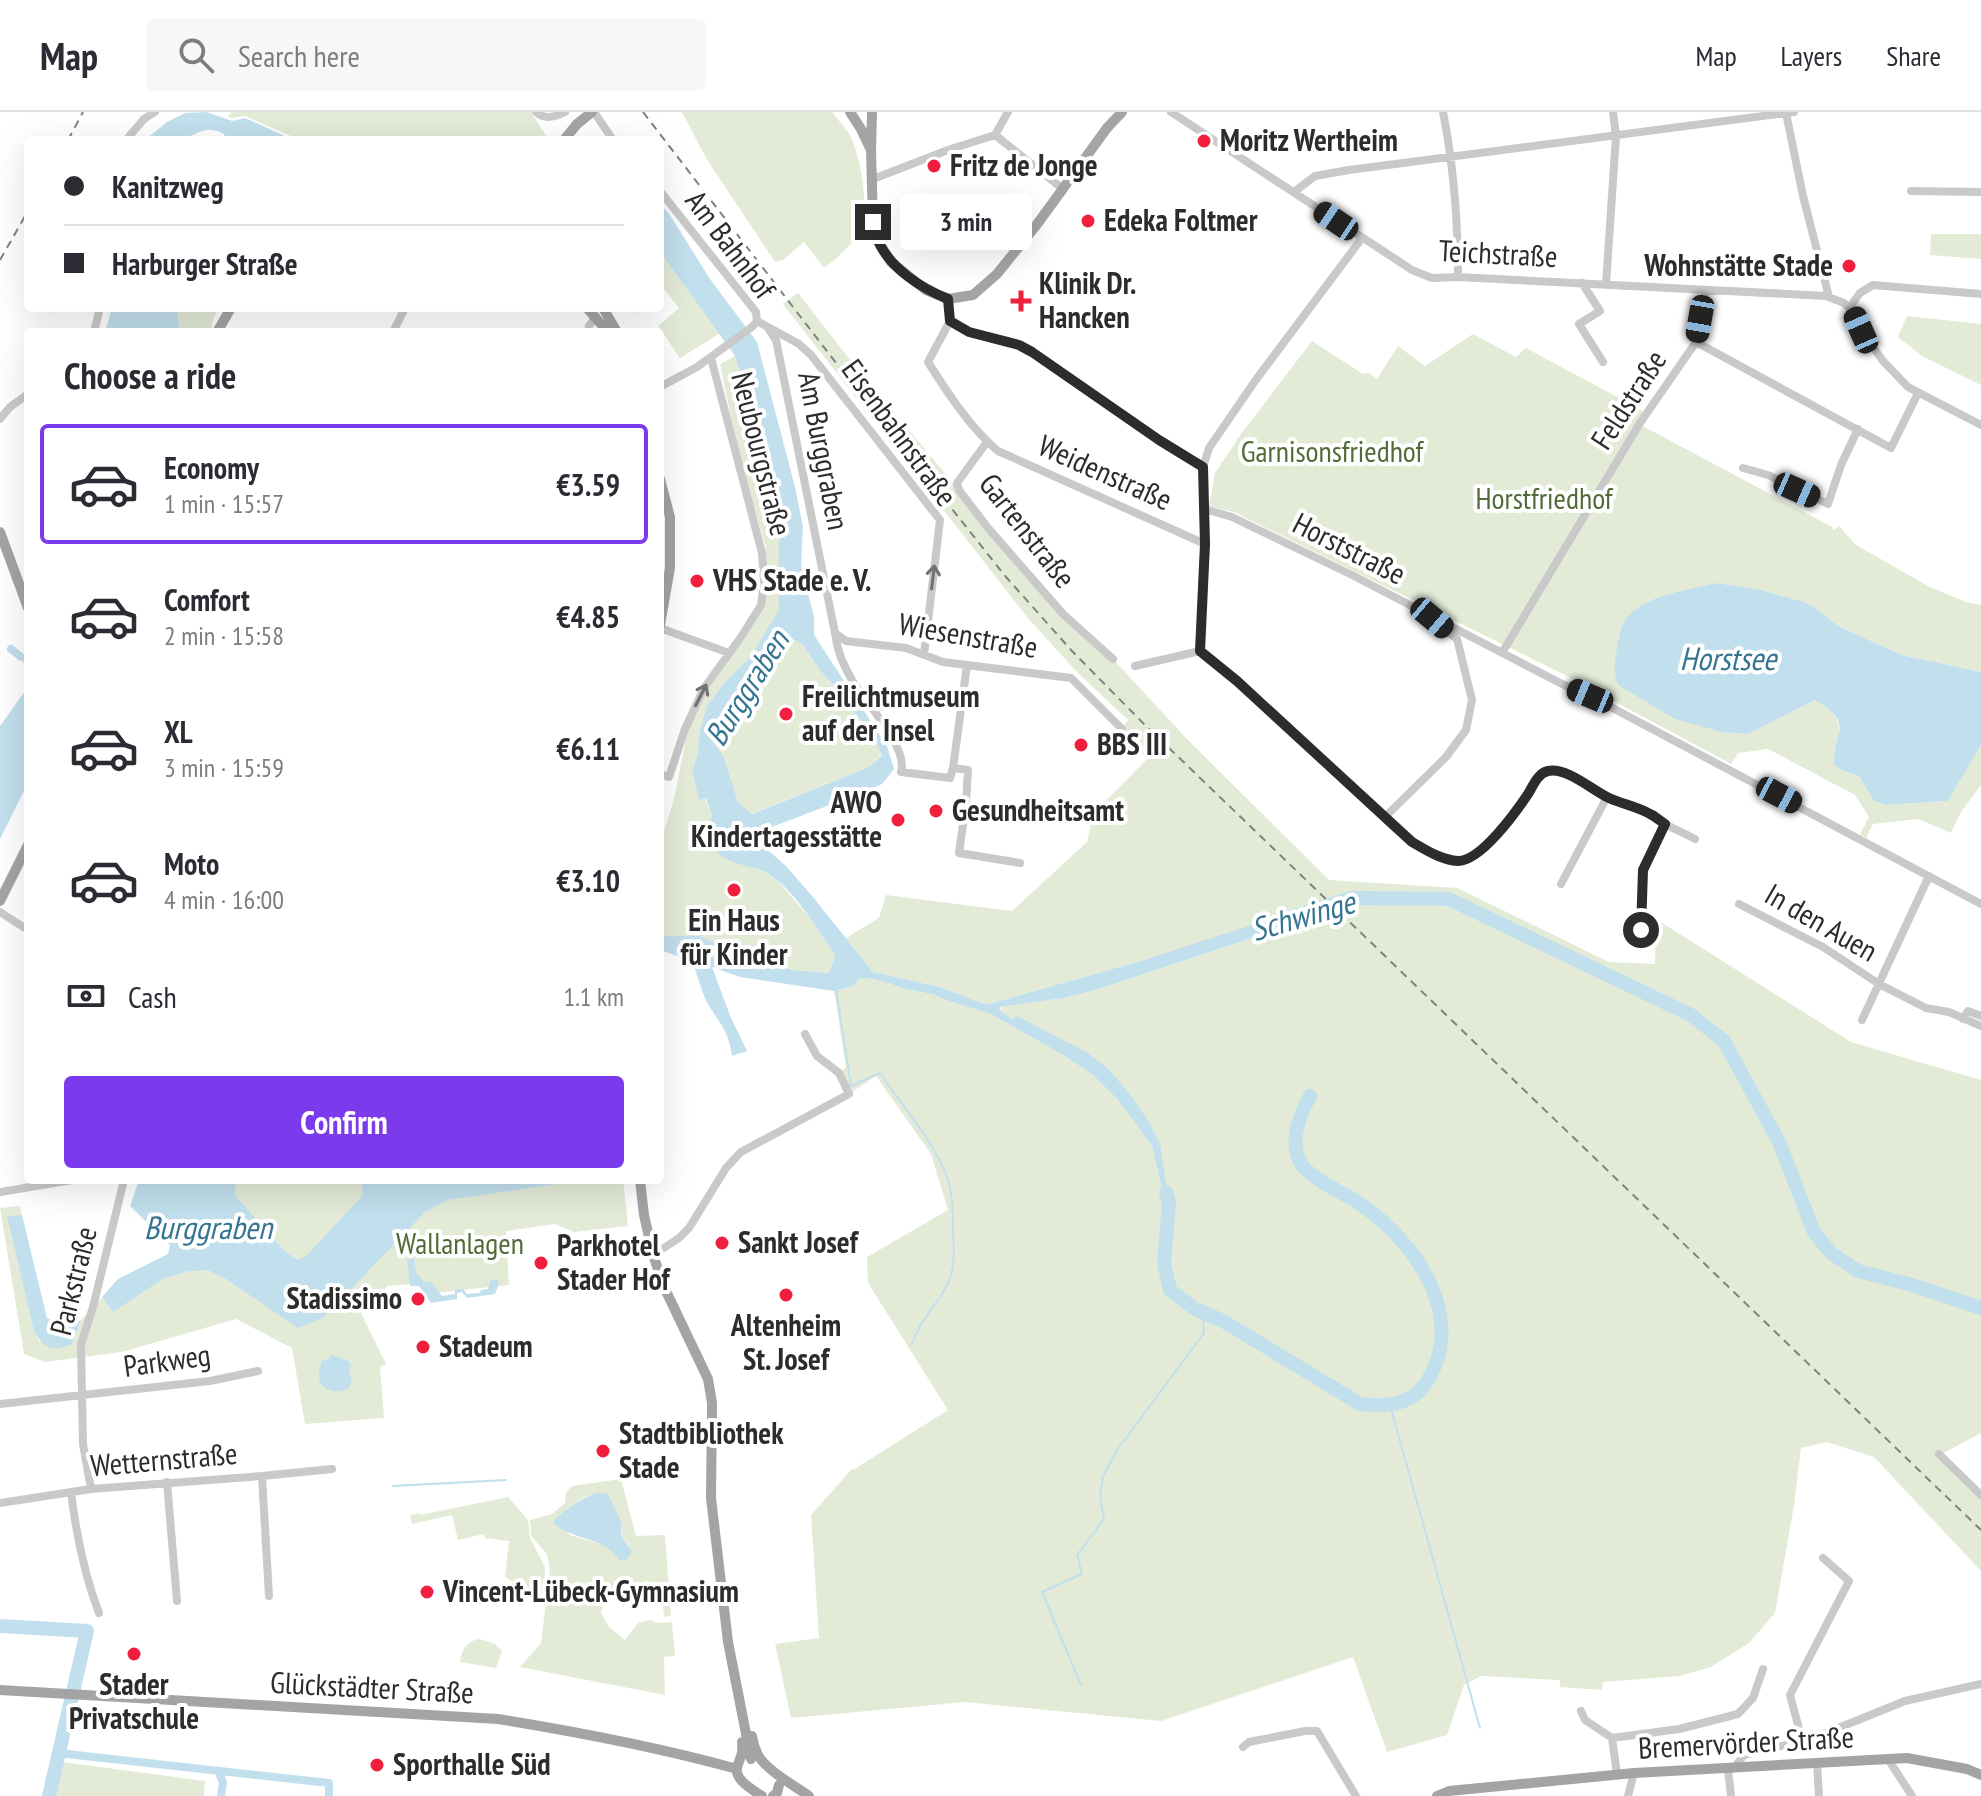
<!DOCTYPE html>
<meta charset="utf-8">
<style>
body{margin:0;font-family:"PT Sans Narrow",sans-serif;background:#f7f7f7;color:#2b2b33;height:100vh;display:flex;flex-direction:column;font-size:30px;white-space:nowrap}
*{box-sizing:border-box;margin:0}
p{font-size:26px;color:#7c7c81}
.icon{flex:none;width:44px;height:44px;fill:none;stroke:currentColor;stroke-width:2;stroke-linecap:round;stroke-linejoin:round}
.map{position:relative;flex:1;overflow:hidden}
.side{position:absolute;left:24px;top:216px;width:640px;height:856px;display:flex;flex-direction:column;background:#fff;border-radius:8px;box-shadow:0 8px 32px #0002}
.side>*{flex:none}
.hud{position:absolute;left:24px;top:24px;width:640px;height:176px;border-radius:8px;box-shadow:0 8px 32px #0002;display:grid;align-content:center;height:176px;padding:0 40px;background:#fff}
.end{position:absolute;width:36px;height:36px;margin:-18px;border:10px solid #2c2c2c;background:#fff;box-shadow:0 0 0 4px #fff}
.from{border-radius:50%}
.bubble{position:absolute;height:56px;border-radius:8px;background:#fff;box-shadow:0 8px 32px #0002;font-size:26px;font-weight:800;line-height:56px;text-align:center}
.car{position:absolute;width:24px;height:48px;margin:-24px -12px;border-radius:10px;box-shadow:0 0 6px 2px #0007;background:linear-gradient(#222 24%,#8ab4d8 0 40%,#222 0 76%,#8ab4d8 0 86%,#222 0)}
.hud b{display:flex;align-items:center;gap:28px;height:76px;font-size:30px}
.hud b+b{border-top:2px solid #e1e1e2}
.hud i{width:20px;height:20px;background:#2b2b33}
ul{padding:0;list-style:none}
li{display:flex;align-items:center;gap:24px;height:120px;margin:0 16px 12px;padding:0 24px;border:4px solid transparent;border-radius:8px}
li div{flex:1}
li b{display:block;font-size:30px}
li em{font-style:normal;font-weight:800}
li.selected{border-color:#7c3aed}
li>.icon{width:72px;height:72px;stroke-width:1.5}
h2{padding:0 40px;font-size:36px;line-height:96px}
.pay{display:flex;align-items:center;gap:20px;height:88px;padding:0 40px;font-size:30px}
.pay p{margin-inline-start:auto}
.button{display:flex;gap:16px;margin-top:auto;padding:16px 40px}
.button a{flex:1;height:92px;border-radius:8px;background:#7c3aed;color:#fff;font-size:32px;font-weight:800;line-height:92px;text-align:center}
header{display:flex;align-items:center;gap:48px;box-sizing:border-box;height:112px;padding:0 40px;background:#fff;border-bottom:2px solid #e1e1e2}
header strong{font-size:38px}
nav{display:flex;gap:44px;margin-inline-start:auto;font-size:28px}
.search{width:560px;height:72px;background:#f7f7f7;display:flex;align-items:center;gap:20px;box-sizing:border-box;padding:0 28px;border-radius:8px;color:#7c7c81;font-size:30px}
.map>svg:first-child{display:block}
</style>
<header>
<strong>Map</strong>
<div class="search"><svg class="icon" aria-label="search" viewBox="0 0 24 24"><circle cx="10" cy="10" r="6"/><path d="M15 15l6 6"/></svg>Search here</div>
<nav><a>Map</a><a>Layers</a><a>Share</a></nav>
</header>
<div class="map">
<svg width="1981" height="1684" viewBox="0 0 1981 1684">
<rect width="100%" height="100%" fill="#fff"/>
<path fill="#e3ebd7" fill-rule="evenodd" d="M231,0H531L549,28H300L245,4L230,6L228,5Z
M682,0H832C837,7 843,13 848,20C860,39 869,92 862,113C855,132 839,144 824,156L804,130L783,148L775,150L706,46Z
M1931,122H1981V147L1930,143Z
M660,140L719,222L680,246L658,214L679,196L660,172Z
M798,181L898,309L903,311L1063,502L1113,547L1186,626L1329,768L1457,776L1609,850L1655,852L1656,807L1851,930L1981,968V1321L1938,1344L1981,1385V1459L1874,1345L1827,1330L1801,1336L1794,1393L1775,1501L1749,1531L1711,1555L1680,1564L1603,1570L1602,1578L1560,1575V1568L1481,1564L1464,1573L1447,1623L1387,1640L1353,1545L1161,1609L965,1590L791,1606L775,1532L819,1526L811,1403L852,1357L853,1358L948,1298L868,1171L867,1145L948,1098L931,1042L876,964L849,982L839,961L846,955L834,879L851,875L861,866L874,867L906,877L935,883L948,889L991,902L1065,944L1094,964L1118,988L1152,1034L1165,1088V1134L1169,1090L1148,1008L1132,985L1110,958L1088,941L1004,903L1000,899L1001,895L1064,886L1095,878L1309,806L1304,801L1303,797L1144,848L989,892L982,891L940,875L873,860L846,826L879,806L886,783L1012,799L1087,730L1093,702L1147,647L1119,620L1128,608L1076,559L1027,505L783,192Z
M177,196H219L214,205L210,220H180Z
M1907,204L1981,212V273L1922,244L1898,225Z
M1473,222L1516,245L1526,236L1643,299L1637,311L1832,415L1834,418L1839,414L1856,433L1928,474L1966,490L1981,493V560L1902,543L1838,514L1820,499L1805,490L1761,478L1717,471L1675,607L1721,620L1748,622L1815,588C1840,603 1844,612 1834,640L1841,658L1859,664L1874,689L1886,693L1948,689L1981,633V673L1961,700L1951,721L1918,707L1873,712L1866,726L1860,722L1869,705L1855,683L1768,637L1738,641L1731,652L1569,565L1356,460L1234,400L1209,394L1215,361L1241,322L1312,229L1363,262L1369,261L1377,267L1398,234L1425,254Z
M735,244L741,264L756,331L779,408V499L750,545L725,570L700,619L697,644L692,659L699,688L705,686L712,704L710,709L715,719L714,730L754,756L765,760L777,768L811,807L835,844L829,861L792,858L741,842L699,824H660V732L674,687L689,613L709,567L757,494L766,436L738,340L720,252Z
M795,528L802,532L822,561L848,589L850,596L871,620L882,642L869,655L751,702L738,690L724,645L714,631L761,561Z
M236,1068H361L363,1083L306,1145L298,1148L285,1139L235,1083Z
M585,1068H623L628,1114L574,1120L555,1112L506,1119L509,1173L434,1181L423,1171L388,1174L360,1199L386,1252L380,1255L384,1306L305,1312L292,1236L236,1207L122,1240L45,1250L24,1242L0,1096L20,1094L22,1103L8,1105L34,1219L39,1229L72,1232L81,1208L102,1185L113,1199L163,1167L185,1160L207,1158L229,1169L299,1215L425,1100L448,1088Z
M621,1367L636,1424L665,1423L671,1504L664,1505L661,1475L647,1469L604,1483L601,1501L609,1515L625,1528L638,1511L651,1508L657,1511L672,1510L675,1544L664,1545L665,1583L520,1555L541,1531L550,1459L547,1442L531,1424L530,1408L552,1402L565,1391L566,1380L572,1374ZM588,1384L622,1418L621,1424L630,1435L620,1449L613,1439L604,1433L570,1423L557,1406L578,1389Z
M508,1385L528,1408L530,1426L545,1455L544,1475L540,1492L516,1482C517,1473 512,1469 505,1465L509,1429L485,1426L484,1422L458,1428L452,1403L412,1412L410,1403L420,1401V1403Z
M479,1527L495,1532L502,1539L496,1556L460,1550C461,1538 467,1529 479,1527Z
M62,1650L205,1669L204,1684H54Z"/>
<path fill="#c2dfed" d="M207,0L232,9L245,6L294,28H225L224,22C203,11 198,24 179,28C169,30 156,28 145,28L167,10L185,1Z
M660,91L670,103L710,167L757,230L795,375L803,415L801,454L814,505V523L850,578L845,585L822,561L802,532L794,528L761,561L714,631L724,645L738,690L752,702L869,655L882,643L871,620L850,596L848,589L853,582L887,634L894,657L882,672L866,679L764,718L762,733L786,754L813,785L873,860L940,875L982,891L989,892L1144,848L1303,796L1304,801L1309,807L1095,878L1064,886L1000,895V899L1012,907L1017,904L1088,941L1110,958L1132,985L1148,1008L1160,1032L1169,1090L1164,1151L1165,1089L1152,1034L1118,988L1094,964L1065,944L991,902L948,889L935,883L906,877L874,867L861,866L851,875L834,879L740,865L712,855L731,906L747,939L732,944C729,922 723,915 711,897C702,884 698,864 692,849L666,840H660V824H699L742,842L792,858L829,861L835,844C820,820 792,775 767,761C753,753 734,754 721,743C713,737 716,729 715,720C715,718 711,711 710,709L712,704L706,686L699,688L692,659L697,644L700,619L707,594L725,570L750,545L779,498V408L756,331L741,264L735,244L660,140Z
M112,196H177L180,220H105Z
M1717,471L1761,478L1805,490L1820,499L1838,514L1902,543L1981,560V633L1948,689L1886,693L1874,689L1859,664L1841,658L1834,652C1833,618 1856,613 1815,588L1748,622L1721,620L1675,607L1618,573C1613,561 1615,550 1617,537C1619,525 1621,510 1630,502C1652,482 1689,478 1717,471Z
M28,575V671L0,727V614Z
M139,1068H236L235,1083L285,1139L298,1148L306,1144L363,1083L361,1068H585L448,1088L425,1100L323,1206L298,1216L229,1169L207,1158L185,1160L163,1167L113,1200L102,1185L118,1167L168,1142L170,1133L130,1094Z
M22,1103L47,1206L62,1213L81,1208L72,1232C53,1240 44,1237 34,1219L7,1104Z
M411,1145H414L416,1160L424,1170H431L442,1184L455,1182V1178L463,1177L467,1182L480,1181L481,1178L488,1177L491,1168L498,1167L499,1172L495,1182L467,1186L462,1180L457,1181V1187L431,1191L419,1174H410L407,1148L411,1147Z
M331,1243L347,1248L351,1252L349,1262L352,1269L348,1277C336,1282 318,1279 319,1262C319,1257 321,1253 322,1248L329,1247Z
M597,1381L608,1382L621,1409V1424L632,1439C629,1445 627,1449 620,1449C604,1424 577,1430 554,1412L553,1409C566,1397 580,1387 597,1381Z"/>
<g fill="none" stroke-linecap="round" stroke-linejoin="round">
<path stroke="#c2dfed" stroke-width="2" d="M836,876L851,974L880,961C901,992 934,1030 947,1065C953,1082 953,1103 953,1120C954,1137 955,1154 949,1169C939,1193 918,1208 912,1233
M1390,1293L1480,1616
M393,1374L506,1368
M1081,1573L1042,1480L1082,1462L1077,1443L1104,1407L1100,1384L1103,1364L1118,1337L1204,1221L1203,1201"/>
<path stroke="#c2dfed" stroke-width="8" d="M11,537L21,545
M27,549L28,550
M58,1641L329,1671V1684
M218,1659L223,1670L221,1684"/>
<path stroke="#c2dfed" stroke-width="14" d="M1288,806L1352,786L1449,787L1691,903L1724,929L1779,1030L1814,1120L1831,1141L1858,1159L1909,1172L1981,1196
M1166,1080L1169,1090L1164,1151L1170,1178L1195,1197L1223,1209L1360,1292C1384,1295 1411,1294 1426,1271C1468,1206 1417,1132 1363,1094C1348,1083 1311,1067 1302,1053C1288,1031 1299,1005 1310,984
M0,1514L87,1519L49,1684"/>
<path stroke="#c9c9c9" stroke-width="8" d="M536,0C545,8 555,5 565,0
M594,0L613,28
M1171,0L1412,158L1432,166L1458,165L1826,184L1844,191L1849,196L1860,181L1873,173L1981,182
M1443,0C1454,56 1458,108 1458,165
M1786,1L1803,84L1829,185
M995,23L1063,77
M126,28L144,7L155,0
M873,67L948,38L995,23L1008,0
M660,79L756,200L757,209
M1911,79L1981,80
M1294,80L1315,64L1349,58L1794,0
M1582,171L1600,199L1579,212L1603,250
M1606,172L1616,24L1613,0
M948,187L950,209L928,250C947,280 971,317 998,339L1205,432
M1849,196L1861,218L1883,249L1908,275L1981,313
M757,209L799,232L811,243L940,408L924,543
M950,209L969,220L1019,233L1032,240L1159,328L1203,355
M768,216L776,228L835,521C837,539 843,552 852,568C864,589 909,636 901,660L950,666L953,656
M94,220L100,196
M393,220L405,196
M588,220L589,214L596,204
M1696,230L1891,336L1918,281
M660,275L697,255L752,215L757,209
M0,307L10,295L28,282
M987,330L957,371L959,378L988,416L1063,502L1113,547
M1743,356L1768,363L1828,392L1841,353L1858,317
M1204,397L1232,405L1352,463L1562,572L1590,584L1981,792
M660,516L729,541
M835,521L846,529L906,536L943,550L1071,566L1122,617
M1200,539L1237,569L1394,715C1409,727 1442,754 1464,748C1482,743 1512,704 1524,688C1529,680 1536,663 1546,659C1564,654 1591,677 1607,685C1619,691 1634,694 1647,700C1654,703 1660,709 1667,713C1676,718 1686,722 1695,727
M1200,539L1205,432L1203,355L1209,336L1255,269L1362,126
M1502,541L1640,311L1696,230L1706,178
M967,553L953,656L968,658L966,691L959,741L1020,751
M1135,554L1200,539
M660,662L669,665L685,617L704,576L741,525L761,493L764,471L762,441L711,246
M1384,706L1446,645L1466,618L1472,588L1457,527L1444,517
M1561,772L1607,685
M1739,792L1823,835L1879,872L1926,896L1949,900L1981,914
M0,800L28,818
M1641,818L1643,758L1665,712
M1963,907L1968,899L1981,904
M1862,908L1929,764
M0,1080L72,1068
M653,1143L679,1126L689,1116L726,1056L741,1040L849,982L839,961L817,944L805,922
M0,1292L210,1269L258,1259
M1939,1342L1981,1383
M262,1364L269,1484
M167,1370L177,1489
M91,1377L83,1332L81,1232L93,1195L124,1068
M71,1380C76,1421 84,1462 99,1501
M0,1391L91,1377L262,1364L332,1357
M1581,1599L1585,1608L1612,1626
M1802,1628L1790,1583L1849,1469L1823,1446
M1243,1635L1249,1630L1305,1619H1317L1356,1684
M1888,1647L1912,1684
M1817,1652L1819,1684
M1734,1656L1744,1643L1811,1627L1905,1589L1981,1572
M1728,1657L1731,1684
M1617,1662L1612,1626L1679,1617L1738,1602L1753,1586L1763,1557
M1628,1684L1634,1661"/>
<path stroke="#a4a4a4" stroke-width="10" d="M850,0L861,17L870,36
M872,0L871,38L873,110L878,129L891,150L926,178L948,187L973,183L997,162L1038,111L1107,16L1122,0
M564,28L577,12L592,0
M587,196L608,220
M603,196L617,220
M217,220L231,196
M660,367L670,405V456L660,513
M0,420L28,496
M0,789L28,733
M640,1068L644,1103L653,1143L665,1177L708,1267L712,1291L711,1386L728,1530L751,1647
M0,1578L498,1607C578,1620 658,1635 737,1657
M752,1624C753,1630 755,1637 758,1643C766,1658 795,1674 809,1684
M742,1630C743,1644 741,1643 737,1655C734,1668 753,1678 762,1684
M773,1684L777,1681L779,1673
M1437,1684L1449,1679L1634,1661L1907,1646L1967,1657L1981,1663"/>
<path stroke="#818181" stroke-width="2" stroke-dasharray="8 6" stroke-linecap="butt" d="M643,0L843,260L1006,465L1072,539L1142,610L1981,1418
M68,28L83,0
M0,148L28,99"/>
</g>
<defs><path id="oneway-shaft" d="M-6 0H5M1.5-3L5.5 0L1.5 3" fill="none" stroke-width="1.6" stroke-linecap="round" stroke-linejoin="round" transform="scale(2)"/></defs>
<g stroke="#737373">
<use href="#oneway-shaft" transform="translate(933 465) rotate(-83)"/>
<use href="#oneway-shaft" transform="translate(701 583) rotate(-63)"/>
</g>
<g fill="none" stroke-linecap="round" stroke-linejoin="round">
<path stroke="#2c2c2c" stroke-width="10" d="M873,110C875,116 876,124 878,129C891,157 921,176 948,187L950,209L969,220L1019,233L1032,240L1159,328L1203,355L1205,432L1200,539L1237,569L1412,730C1426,738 1441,748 1458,749C1481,749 1516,700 1528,682C1533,674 1538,661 1548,659C1567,655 1592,678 1609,686C1622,692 1638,695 1650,702C1655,704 1660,709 1665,712L1643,758L1641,818"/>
</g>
<g fill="#f11f3e" stroke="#fff" stroke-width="3">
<circle cx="1204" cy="29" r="8"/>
<circle cx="934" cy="54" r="8"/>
<circle cx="1088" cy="109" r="8"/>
<circle cx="1849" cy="154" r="8"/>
<path d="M1017 177h8v8h8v8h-8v8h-8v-8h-8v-8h8z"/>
<circle cx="697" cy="469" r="8"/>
<circle cx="786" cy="602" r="8"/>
<circle cx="1081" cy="633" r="8"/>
<circle cx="936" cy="699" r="8"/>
<circle cx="898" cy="708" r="8"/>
<circle cx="734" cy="778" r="8"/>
<circle cx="722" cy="1131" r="8"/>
<circle cx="541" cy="1151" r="8"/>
<circle cx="786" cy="1183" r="8"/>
<circle cx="418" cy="1187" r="8"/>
<circle cx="423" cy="1235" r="8"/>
<circle cx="603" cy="1339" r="8"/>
<circle cx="427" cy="1480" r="8"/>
<circle cx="134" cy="1542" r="8"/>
<circle cx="377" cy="1653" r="8"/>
</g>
<g text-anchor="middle" stroke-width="8" stroke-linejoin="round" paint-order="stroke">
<g font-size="30" font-weight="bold" fill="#2c2c2c" stroke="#fff" text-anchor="start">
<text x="1220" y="39">Moritz Wertheim</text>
<text x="950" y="64">Fritz de Jonge</text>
<text x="1104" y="119">Edeka Foltmer</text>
<text x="1833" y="164" text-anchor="end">Wohnstätte Stade</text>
<text x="1039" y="182">Klinik Dr.<tspan x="1039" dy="34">Hancken</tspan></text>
<text x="713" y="479">VHS Stade e. V.</text>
<text x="802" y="595">Freilichtmuseum<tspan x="802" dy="34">auf der Insel</tspan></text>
<text x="1097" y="643">BBS III</text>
<text x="882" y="701" text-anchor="end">AWO<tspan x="882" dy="34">Kindertagesstätte</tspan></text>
<text x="952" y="709">Gesundheitsamt</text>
<text x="734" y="819" text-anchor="middle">Ein Haus<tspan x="734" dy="34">für Kinder</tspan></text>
<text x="738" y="1141">Sankt Josef</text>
<text x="557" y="1144">Parkhotel<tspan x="557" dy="34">Stader Hof</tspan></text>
<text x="402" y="1197" text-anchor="end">Stadissimo</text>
<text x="786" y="1224" text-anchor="middle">Altenheim<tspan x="786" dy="34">St. Josef</tspan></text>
<text x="439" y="1245">Stadeum</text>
<text x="619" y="1332">Stadtbibliothek<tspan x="619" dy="34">Stade</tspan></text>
<text x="443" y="1490">Vincent-Lübeck-Gymnasium</text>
<text x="134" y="1583" text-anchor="middle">Stader<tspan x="134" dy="34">Privatschule</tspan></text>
<text x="393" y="1663">Sporthalle Süd</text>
</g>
<g font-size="30" fill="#2c2c2c" stroke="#fff">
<text transform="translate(730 133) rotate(53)" y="10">Am Bahnhof</text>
<text transform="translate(1498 142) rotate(3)" y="10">Teichstraße</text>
<text transform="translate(1629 288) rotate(-57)" y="10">Feldstraße</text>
<text transform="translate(899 321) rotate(54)" y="10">Eisenbahnstraße</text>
<text transform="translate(823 339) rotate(79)" y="10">Am Burggraben</text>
<text transform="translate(761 342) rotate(76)" y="10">Neubourgstraße</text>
<text transform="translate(1105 361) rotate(24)" y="10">Weidenstraße</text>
<text transform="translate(1027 419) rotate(52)" y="10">Gartenstraße</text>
<text transform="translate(1349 437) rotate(27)" y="10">Horststraße</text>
<text transform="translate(968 524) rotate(10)" y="10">Wiesenstraße</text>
<text transform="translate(1821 811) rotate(30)" y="10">In den Auen</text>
<text transform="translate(74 1169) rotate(-76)" y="10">Parkstraße</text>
<text transform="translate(167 1249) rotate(-8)" y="10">Parkweg</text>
<text transform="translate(164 1348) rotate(-5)" y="10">Wetternstraße</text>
<text transform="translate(372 1576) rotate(3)" y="10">Glückstädter Straße</text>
<text transform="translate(1746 1631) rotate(-3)" y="10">Bremervörder Straße</text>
</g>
<g font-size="30" fill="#526a37" stroke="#fff">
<text x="1332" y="350">Garnisonsfriedhof</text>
<text x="1544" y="397">Horstfriedhof</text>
<text x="460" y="1142">Wallanlagen</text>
</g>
<g font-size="32" font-style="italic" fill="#357592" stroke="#fff">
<text x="1728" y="558">Horstsee</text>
<text transform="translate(747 576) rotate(-58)" y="11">Burggraben</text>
<text transform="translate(1303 804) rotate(-16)" y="11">Schwinge</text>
<text x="208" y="1127">Burggraben</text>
</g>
</g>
</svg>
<i class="end from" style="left:1641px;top:818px"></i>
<i class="end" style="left:873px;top:110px"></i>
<div class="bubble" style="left:900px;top:82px;width:132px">3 min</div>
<i class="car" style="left:1336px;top:109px;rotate:304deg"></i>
<i class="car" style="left:1700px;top:207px;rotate:190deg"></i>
<i class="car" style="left:1861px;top:218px;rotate:336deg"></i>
<i class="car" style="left:1797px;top:378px;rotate:114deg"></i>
<i class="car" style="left:1432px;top:506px;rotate:130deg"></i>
<i class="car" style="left:1590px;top:584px;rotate:293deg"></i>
<i class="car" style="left:1779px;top:683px;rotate:118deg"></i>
<div class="hud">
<b><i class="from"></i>Kanitzweg</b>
<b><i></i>Harburger Straße</b>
</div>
<section class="side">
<h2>Choose a ride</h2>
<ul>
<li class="selected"><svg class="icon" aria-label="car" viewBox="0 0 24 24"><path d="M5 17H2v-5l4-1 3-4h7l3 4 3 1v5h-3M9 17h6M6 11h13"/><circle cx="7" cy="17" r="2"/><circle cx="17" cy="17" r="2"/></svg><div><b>Economy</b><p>1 min · 15:57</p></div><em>€3.59</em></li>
<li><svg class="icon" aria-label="car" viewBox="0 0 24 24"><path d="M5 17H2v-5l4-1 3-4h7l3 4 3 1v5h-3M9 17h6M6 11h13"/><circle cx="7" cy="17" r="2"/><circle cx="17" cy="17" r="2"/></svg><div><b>Comfort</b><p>2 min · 15:58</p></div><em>€4.85</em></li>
<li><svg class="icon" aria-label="car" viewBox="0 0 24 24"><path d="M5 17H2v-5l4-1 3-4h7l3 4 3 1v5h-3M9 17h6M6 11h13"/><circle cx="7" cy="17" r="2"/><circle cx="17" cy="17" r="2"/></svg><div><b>XL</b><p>3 min · 15:59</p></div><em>€6.11</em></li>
<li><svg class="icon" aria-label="car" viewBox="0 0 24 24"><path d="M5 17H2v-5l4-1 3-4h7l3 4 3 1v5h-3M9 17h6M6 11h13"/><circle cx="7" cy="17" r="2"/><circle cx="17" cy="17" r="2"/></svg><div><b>Moto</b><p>4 min · 16:00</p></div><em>€3.10</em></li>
</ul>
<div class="pay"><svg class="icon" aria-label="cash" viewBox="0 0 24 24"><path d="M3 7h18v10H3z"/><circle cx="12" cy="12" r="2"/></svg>Cash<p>1.1 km</p></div>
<div class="button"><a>Confirm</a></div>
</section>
</div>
